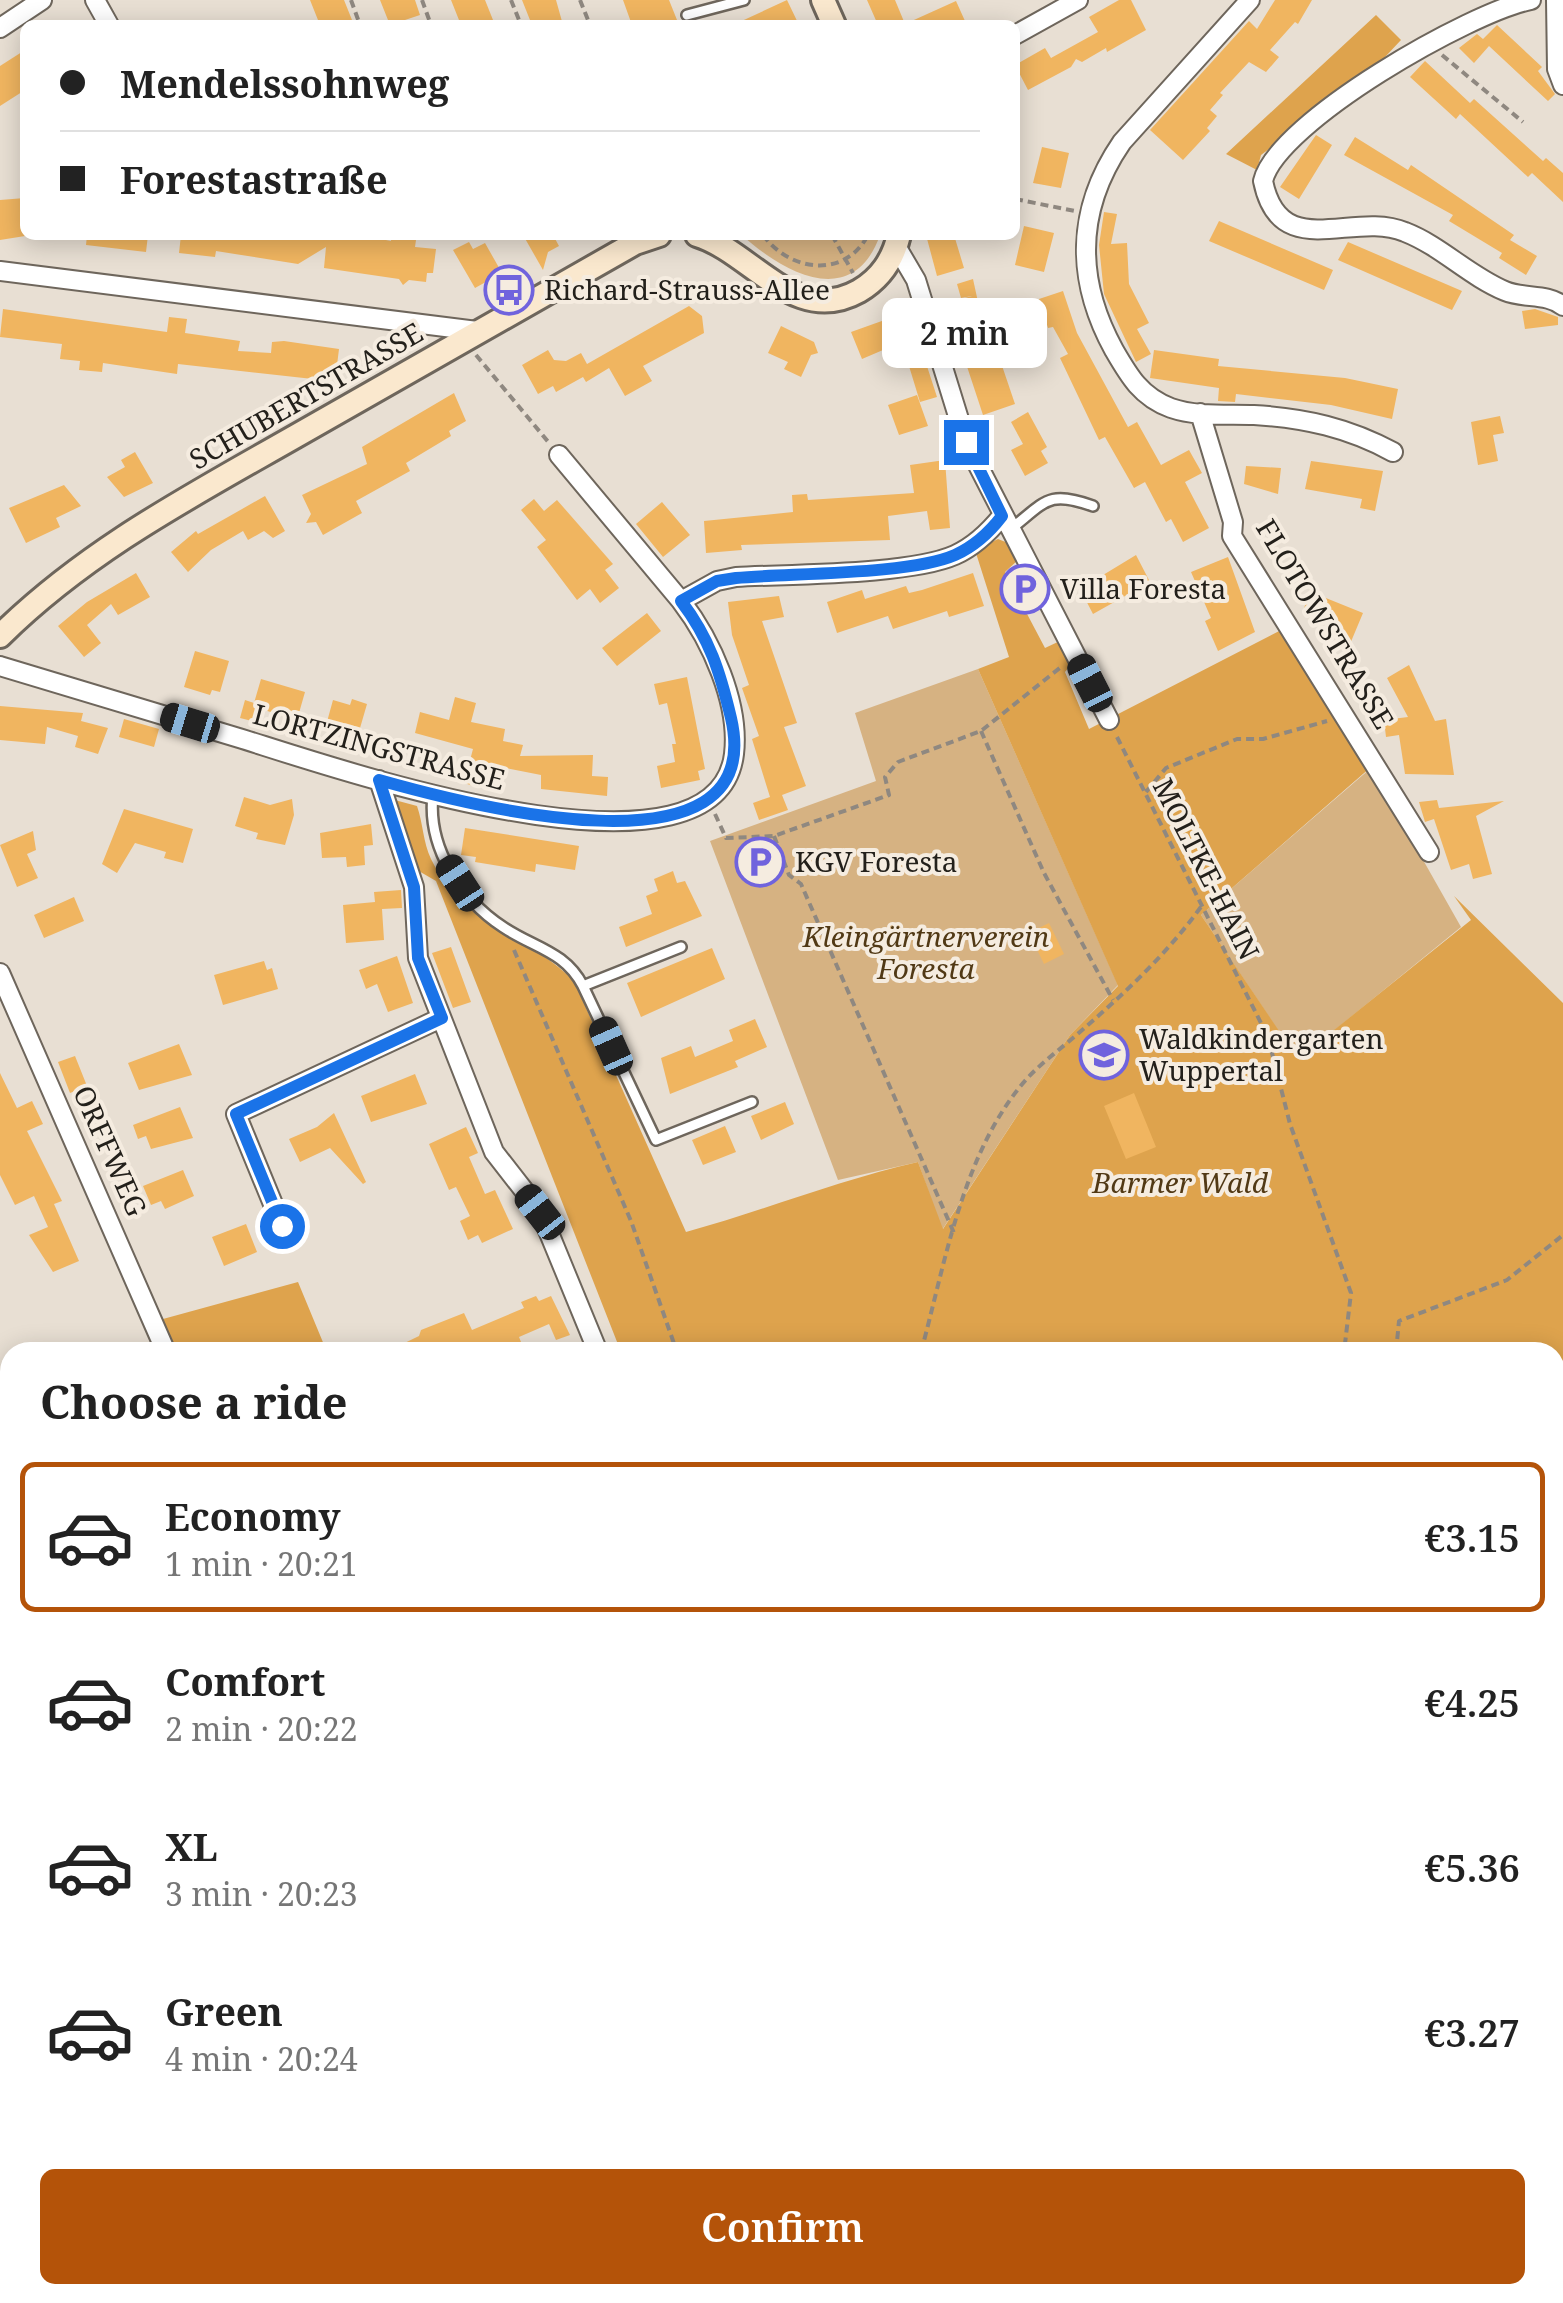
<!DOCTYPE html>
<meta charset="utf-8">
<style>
body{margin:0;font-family:"Noto Serif",serif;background:#f6f6f6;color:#222;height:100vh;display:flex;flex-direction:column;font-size:38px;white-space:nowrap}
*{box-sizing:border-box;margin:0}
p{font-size:32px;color:#767676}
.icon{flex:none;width:55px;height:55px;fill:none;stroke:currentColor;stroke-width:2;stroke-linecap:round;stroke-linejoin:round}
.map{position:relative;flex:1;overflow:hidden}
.panel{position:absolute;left:0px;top:1342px;width:1565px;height:962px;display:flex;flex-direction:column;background:#fff;border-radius:30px 30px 0 0;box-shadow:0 5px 25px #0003}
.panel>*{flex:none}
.guide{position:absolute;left:20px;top:20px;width:1000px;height:220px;border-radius:15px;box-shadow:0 5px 25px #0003;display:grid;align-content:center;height:220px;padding:0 40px;background:#fff}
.end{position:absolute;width:45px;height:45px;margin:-22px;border:12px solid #1a73e8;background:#fff;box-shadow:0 0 0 5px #fff}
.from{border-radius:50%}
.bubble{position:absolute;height:70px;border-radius:15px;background:#fff;box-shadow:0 5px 25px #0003;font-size:32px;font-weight:600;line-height:70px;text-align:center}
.car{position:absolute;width:30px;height:60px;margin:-30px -15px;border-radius:12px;box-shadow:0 0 8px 2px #0007;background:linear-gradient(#222 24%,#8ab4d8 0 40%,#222 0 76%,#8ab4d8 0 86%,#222 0)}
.guide b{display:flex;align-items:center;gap:35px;height:95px;font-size:38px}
.guide b+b{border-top:2px solid #e0e0e0}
.guide i{width:25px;height:25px;background:#222}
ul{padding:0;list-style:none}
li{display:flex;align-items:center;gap:30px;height:150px;margin:0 20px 15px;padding:0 20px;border:5px solid transparent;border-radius:15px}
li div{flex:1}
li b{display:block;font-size:38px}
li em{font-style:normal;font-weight:600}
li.selected{border-color:#b45309}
li>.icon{width:90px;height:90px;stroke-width:1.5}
h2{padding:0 40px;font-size:45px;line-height:120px}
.action{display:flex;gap:20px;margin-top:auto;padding:20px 40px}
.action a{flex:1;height:115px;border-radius:15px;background:#b45309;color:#fff;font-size:40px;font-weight:600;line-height:115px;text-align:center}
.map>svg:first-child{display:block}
</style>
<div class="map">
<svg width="1563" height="2303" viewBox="0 0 1563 2303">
<rect width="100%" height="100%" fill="#e8dfd3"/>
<path fill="#d6b282" d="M742,235H880C853,311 783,273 742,235Z
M978,669L1118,985L1070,1035L942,1230L918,1162L838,1180L710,841L876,781L855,713Z
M1371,768L1461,927L1298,1060L1201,915Z"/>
<path fill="#dea34d" d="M1376,15L1401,40L1370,73L1261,155L1257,170L1226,154Z
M998,539L1008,543L1019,559L1005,572L1045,648L1062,640L1073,662L1065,672L1089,729L1285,628L1371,767L1201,915L1298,1059L1471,920L1454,896L1563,1003V2303H0V1667L10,1664V2295H1555V1352H621L436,881L417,870L391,799L417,806C423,823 423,842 431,859C461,921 530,936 574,981L686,1232C765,1210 839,1180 918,1162L943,1229L1070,1035L1118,986L978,669L1009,657L975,550Z
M298,1282L327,1352H174L163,1319Z"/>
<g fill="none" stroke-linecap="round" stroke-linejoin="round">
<path stroke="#c88e36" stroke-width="6" d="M1555,2124L1563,2105
M1466,2303L1470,2295"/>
</g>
<path fill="#f0b560" d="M310,0H344L354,25H320Z
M380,0H415L420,15L390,25Z
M451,0H485L495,25H461Z
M522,0H556L563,25H532Z
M623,0H669L679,25H632Z
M787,0L799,25H733Z
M867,0H895L905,24L956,1L965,21L878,25Z
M1119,0H1131L1146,30L1107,52L1106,48L1082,62L1076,59L1071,67L1028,90L1015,65L1045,48L1051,58L1098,32L1089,17Z
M1275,0H1312L1298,24L1295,22L1270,50L1279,57L1266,72L1249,62L1220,93L1223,95L1210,110L1217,116L1207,128L1210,131L1183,160L1150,130L1249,21L1257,29Z
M1497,25L1542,67L1538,71L1555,94L1548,101L1489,46L1474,63L1459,48L1477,34L1483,39Z
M25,50V90L0,106V66Z
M1425,61L1470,103L1474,99L1543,161L1546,158L1563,173V202L1532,173L1528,177L1460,114L1456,119L1410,77Z
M1316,135L1332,145L1299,199L1280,187Z
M1355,137L1408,170L1411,165L1514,235L1510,240L1537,256L1526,275L1499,258L1502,253L1449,221L1453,215L1344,155Z
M1042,147L1069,153L1061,188L1033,183Z
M25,198V236L0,240V200Z
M1104,212L1117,214L1111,244L1127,243L1129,284L1149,323L1137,329L1151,354L1136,362L1104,294L1099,245Z
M1219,221L1333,270L1324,290L1209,241Z
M1024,226L1054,233L1044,272L1015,265Z
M87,235H148L146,252L86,245Z
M181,235H315L344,240V235H360L391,241V236L416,240L415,247L436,249L433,273H427L426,282L409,280L403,285L399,279L324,268L326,247L298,264L216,251L215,257L179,253Z
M523,235H553L559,246L548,252L543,270Z
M926,235H954L964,268L937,276Z
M469,242L473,249L485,243L502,273L475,288L453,250Z
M1348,242L1462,291L1452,310L1338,260Z
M973,279L988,348L995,345L1015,404L983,415L946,303L972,296L961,298L957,284Z
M1063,291L1077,333L1128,427L1137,422L1161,465L1189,450L1202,473L1185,482L1209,528L1183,542L1171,519L1166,522L1145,482L1134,488L1105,437L1099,440L1060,358L1068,354L1053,327L1048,328L1039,299Z
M689,306L702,316L704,333L643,366L652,381L625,396L609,368L586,382L583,377L556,392L553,386L538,394L522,365L548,350L554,360L566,361L581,353L587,364Z
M3,309L167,332L169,317L187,319L185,333L240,341L238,351L271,353L272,342L284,341L339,349L336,373H332L331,381L178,364L177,374L103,363L102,372L79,370L80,361L60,359L62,344L0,337Z
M1535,309L1558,317V325L1525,329L1522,311Z
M893,317L898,329L913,323L937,397L920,402L905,353L896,354L890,347L862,359L851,332Z
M781,326L814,342L818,353L811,355L801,377L784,369L788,362L768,353Z
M1154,350L1219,359L1218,366L1345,378L1398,389L1392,419L1331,405L1236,394L1235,402L1218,401L1219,388L1150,378Z
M454,393L466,421L449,431L451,436L406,463L410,471L356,501L362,513L323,535L316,522L306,523L311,514L302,495L367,464L362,447Z
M917,395L928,426L899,435L888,405Z
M1028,412L1047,447L1041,451L1048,463L1025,476L1011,450L1023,444L1011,422Z
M1500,416L1504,433L1493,435L1498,461L1478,465L1471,422Z
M135,452L153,483L124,497L107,477L125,467L121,460Z
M945,460L950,528L930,530L927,511L888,516L890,540L741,545L742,550L706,553L704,521L793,512L792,495L807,494L808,500L914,493L910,465Z
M1311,461L1383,471L1375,511L1360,508L1362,499L1305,489Z
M1246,466L1281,468L1278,494L1244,484Z
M64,485L81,506L56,518L60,527L26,543L9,508Z
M265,496L285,531L273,538L264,531L248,540L243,531L211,550L188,572L171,552L196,531L198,534Z
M534,499L544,511L557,500L613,564L605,570L619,588L600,603L590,589L577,600L537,547L546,540L521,510Z
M662,502L690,535L663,557L636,524Z
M1136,555L1150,582L1093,614L1080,589Z
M1228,557L1255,632L1218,651L1205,621L1211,618L1191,572Z
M136,573L150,597L118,615L111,604L87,625L101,643L84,657L58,626L87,602Z
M973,573L984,606L949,617L947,611L893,629L888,616L837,633L827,602L862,590L865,599L906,586L909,593L922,590Z
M1311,592L1363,613L1350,644L1330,635L1334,626L1310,617L1313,611L1304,608Z
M779,596L784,617L762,621L797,723L784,727L806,786L782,795L788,810L759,820L753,803L770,797L752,739L759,736L742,688L749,685L732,635L728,602Z
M647,613L661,631L617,666L602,648Z
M195,651L229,661L220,692L212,690L210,695L184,687Z
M1409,665L1435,721L1446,719L1454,775L1405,774L1399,735L1386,737L1384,720L1408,717L1387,678Z
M687,677L705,769L698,771L700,780L661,788L657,766L675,762L672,744H676L667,703L659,705L654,684Z
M261,679L305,692L297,720L264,710L260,723L240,718L245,700L254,703Z
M455,697L476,703L471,722L505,729L503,741L523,745L520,756L593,755L592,776L608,777L607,796L541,789V775L485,764L480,788L464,783L473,749L415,733L420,712L449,720Z
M352,699L367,704L358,735L347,744L343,734L325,729L333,700L350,705Z
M0,706L83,713L81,721L108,728L98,754L75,747L78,736L47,727L45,744L0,740Z
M124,719L159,729L154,747L119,737Z
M244,797L270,805L292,799L294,815L285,845L256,839L258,833L235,826Z
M1437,800L1439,808L1504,801L1476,816L1492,874L1473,879L1469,864L1451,870L1434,819L1425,822L1419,802Z
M124,809L193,829L183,863L164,858L166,852L135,843L117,873L102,864Z
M371,824L373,845L364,846L365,865L347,867L346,857L322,858L320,833Z
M465,828L579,846L575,870L536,864L535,872L475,862L476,857L461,855Z
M33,831L36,850L27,854L38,878L17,887L0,845Z
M673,871L677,883L685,881L702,916L626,947L619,927L652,914L646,896L658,891L654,879Z
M401,890L402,908L382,909L384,940L346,943L343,905L375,902L374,892Z
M74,897L84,921L44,938L34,915Z
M1049,923L1064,954L1044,964L1029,933Z
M451,947L471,1002L453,1008L432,953Z
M712,948L725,979L641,1017L627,983Z
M397,956L413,1003L388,1012L377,984L366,989L359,970Z
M264,961L267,970L272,968L278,989L223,1005L214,975Z
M755,1019L767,1047L735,1061L738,1067L670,1094L661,1058L691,1046L695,1057L733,1041L729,1030Z
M179,1044L192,1075L139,1090L128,1063Z
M75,1056L87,1086L70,1093L58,1062Z
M0,1073L17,1108L32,1101L43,1124L27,1131L62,1201L54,1204L79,1261L53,1272L29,1235L48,1227L34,1196L15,1205L0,1175Z
M415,1074L427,1104L371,1122L361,1096Z
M1134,1093L1156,1147L1126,1159L1104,1106Z
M785,1102L794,1124L761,1140L751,1116Z
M180,1107L193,1138L151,1149L146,1136L138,1139L133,1125Z
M334,1113L366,1182L363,1184L330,1148L300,1162L289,1139L317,1127Z
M725,1126L736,1152L703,1165L692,1140Z
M466,1127L478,1153L469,1157L485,1194L495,1190L513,1229L482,1243L478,1235L468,1240L460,1221L470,1216L456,1187L449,1190L429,1144Z
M183,1170L194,1196L165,1209L161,1201L151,1205L143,1186Z
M246,1224L257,1252L224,1266L212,1237Z
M536,1296L539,1301L551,1296L570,1335L556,1340L549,1324L519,1337L525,1352H386L419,1336L421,1330L464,1313L472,1330L524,1308L521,1302Z"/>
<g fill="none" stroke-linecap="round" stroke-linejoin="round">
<g stroke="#6e665c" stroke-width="14">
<path id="lane" d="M687,15L744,0
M1012,528C1046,501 1049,490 1093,506
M433,795C427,846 460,899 503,927C534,948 565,951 583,986L681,947
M583,986L656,1140L752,1102"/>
</g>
<g stroke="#6e665c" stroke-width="22">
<path id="street" d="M95,0L109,25
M1250,0L1122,142C1076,209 1075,279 1114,350C1129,376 1141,397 1171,408C1197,417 1227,414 1254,415C1305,418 1349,428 1393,452
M1531,0C1472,11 1277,122 1263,181C1280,264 1352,210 1405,232C1441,246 1469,276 1505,291C1524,299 1547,293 1563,306
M1556,0L1557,69L1563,85
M0,28L42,0
M1015,35L1078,0
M896,246L916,280L966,442L1109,720
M0,271L477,331
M1200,413L1233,522L1232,536L1429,852
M559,455L681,601
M0,666C80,690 160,714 239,738C321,763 716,902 734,754C740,703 711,640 681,601L717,581L736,577C789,574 910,575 955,555C975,546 989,532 1002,516
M379,780L414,887L418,958L494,1152L540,1211L598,1352
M0,973L166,1352
M282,1226L236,1114L441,1018"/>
</g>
<g stroke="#6e665c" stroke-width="28">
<path id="secondary" d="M823,0L834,25
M697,235C752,252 795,327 859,291C881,278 893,260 899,235
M0,636C87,550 191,496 296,436C409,371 522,307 635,243L659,235"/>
</g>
<path stroke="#8f8880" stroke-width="4" stroke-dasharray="8 5" stroke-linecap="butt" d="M351,0L360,25
M422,0L431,25
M511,0L521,25
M580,0L590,25
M1442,55L1523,122
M1015,199L1075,211
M763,235C790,272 845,279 868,235
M832,235L853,273
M476,355L550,444
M981,731L1044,873L1113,1000
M1117,737L1268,1037L1290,1124L1351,1293L1344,1352
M1146,792L1166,768L1237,739H1263L1327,721
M715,814L726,838L774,836L889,795L885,777L898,762L981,731L1061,667
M774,836L789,875L801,884L954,1233
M514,950L631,1221L677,1352
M921,1352C945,1264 961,1161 1019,1088C1037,1065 1060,1050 1081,1031C1125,993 1169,952 1203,904
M1396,1352L1399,1321L1507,1280L1563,1235
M0,1673L10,1671
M1555,1747L1563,1691
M0,2179L10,2174
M515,2303L519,2295
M719,2303L741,2295
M904,2303L914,2295
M1294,2303L1297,2295
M1552,2303L1563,2289"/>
<use href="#lane" stroke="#fff" stroke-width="9"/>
<use href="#street" stroke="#fff" stroke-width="18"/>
<use href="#secondary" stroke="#fae8ce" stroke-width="22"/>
</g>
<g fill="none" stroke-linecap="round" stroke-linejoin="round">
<path stroke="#1a73e8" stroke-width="12" d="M282,1226L236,1114L442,1018L418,958L414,887L379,780C457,802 770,887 731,718C720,672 710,639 681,601L717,581L736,578C790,573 909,575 955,555C975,546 989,533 1002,516L966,442"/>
</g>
<defs>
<g id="bus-ring" transform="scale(2.5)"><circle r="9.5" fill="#f5ece0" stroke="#7063dd" stroke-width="1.5"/><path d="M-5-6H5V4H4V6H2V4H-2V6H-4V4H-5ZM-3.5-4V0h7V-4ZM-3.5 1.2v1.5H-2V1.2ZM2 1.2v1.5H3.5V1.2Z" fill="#7063dd"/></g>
<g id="parking-ring" transform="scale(2.5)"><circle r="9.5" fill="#f5ece0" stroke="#7063dd" stroke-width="1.5"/><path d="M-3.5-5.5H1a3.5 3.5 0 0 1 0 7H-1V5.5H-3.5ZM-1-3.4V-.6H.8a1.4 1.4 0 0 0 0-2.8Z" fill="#7063dd"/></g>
<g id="school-ring" transform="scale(2.5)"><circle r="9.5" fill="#f5ece0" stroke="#7063dd" stroke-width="1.5"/><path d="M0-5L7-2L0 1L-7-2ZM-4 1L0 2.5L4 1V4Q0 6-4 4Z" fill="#7063dd"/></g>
</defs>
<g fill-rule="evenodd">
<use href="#bus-ring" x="509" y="290"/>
<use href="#parking-ring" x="1025" y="589"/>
<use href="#parking-ring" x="760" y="862"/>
<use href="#school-ring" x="1104" y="1055"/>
</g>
<g text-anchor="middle" stroke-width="8" stroke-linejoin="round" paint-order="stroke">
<g font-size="28" fill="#23201b" stroke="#f5ece0" text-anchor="start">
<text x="544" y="300">Richard-Strauss-Allee</text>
<text x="1060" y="599">Villa Foresta</text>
<text x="795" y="872">KGV Foresta</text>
<text x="1139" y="1049">Waldkindergarten<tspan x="1139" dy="32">Wuppertal</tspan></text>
</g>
<g font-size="28" fill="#23201b" stroke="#f5ece0">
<text transform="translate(306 396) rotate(-30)" y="10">SCHUBERTSTRASSE</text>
<text transform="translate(1325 624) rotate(59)" y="10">FLOTOWSTRASSE</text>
<text transform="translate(379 747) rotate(15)" y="10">LORTZINGSTRASSE</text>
<text transform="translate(1206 869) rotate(63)" y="10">MOLTKE-HAIN</text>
<text transform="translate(110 1151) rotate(66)" y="10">ORFFWEG</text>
</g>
<g font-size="28" font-style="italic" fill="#513915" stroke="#f5ece0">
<text x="926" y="947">Kleingärtnerverein<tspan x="926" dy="32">Foresta</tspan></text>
<text x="1180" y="1193">Barmer Wald</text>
</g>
</g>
</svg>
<i class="end from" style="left:282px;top:1226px"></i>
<i class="end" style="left:966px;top:442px"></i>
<div class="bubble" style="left:882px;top:298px;width:165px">2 min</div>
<i class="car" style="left:1090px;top:683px;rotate:333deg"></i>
<i class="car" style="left:190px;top:723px;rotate:287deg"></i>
<i class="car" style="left:460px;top:883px;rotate:327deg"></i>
<i class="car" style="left:611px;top:1046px;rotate:336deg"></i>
<i class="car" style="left:540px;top:1212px;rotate:322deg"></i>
<div class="guide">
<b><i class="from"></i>Mendelssohnweg</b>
<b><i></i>Forestastraße</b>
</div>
<section class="panel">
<h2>Choose a ride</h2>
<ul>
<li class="selected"><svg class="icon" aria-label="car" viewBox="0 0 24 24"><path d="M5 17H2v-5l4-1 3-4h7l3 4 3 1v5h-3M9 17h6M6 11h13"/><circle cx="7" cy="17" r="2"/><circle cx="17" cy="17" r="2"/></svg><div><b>Economy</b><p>1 min · 20:21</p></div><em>€3.15</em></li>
<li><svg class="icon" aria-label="car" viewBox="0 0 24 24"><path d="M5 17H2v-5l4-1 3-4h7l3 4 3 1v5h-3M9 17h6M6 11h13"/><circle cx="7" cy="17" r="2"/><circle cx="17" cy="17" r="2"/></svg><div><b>Comfort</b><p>2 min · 20:22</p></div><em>€4.25</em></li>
<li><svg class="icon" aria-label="car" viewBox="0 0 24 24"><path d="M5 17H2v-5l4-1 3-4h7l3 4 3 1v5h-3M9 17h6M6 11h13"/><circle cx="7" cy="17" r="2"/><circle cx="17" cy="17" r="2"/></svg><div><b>XL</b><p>3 min · 20:23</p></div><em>€5.36</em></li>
<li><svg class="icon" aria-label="car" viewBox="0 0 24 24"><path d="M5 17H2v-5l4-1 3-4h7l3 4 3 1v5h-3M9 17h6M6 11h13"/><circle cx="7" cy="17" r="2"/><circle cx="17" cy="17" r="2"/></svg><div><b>Green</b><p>4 min · 20:24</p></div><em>€3.27</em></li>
</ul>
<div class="action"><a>Confirm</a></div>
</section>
</div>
